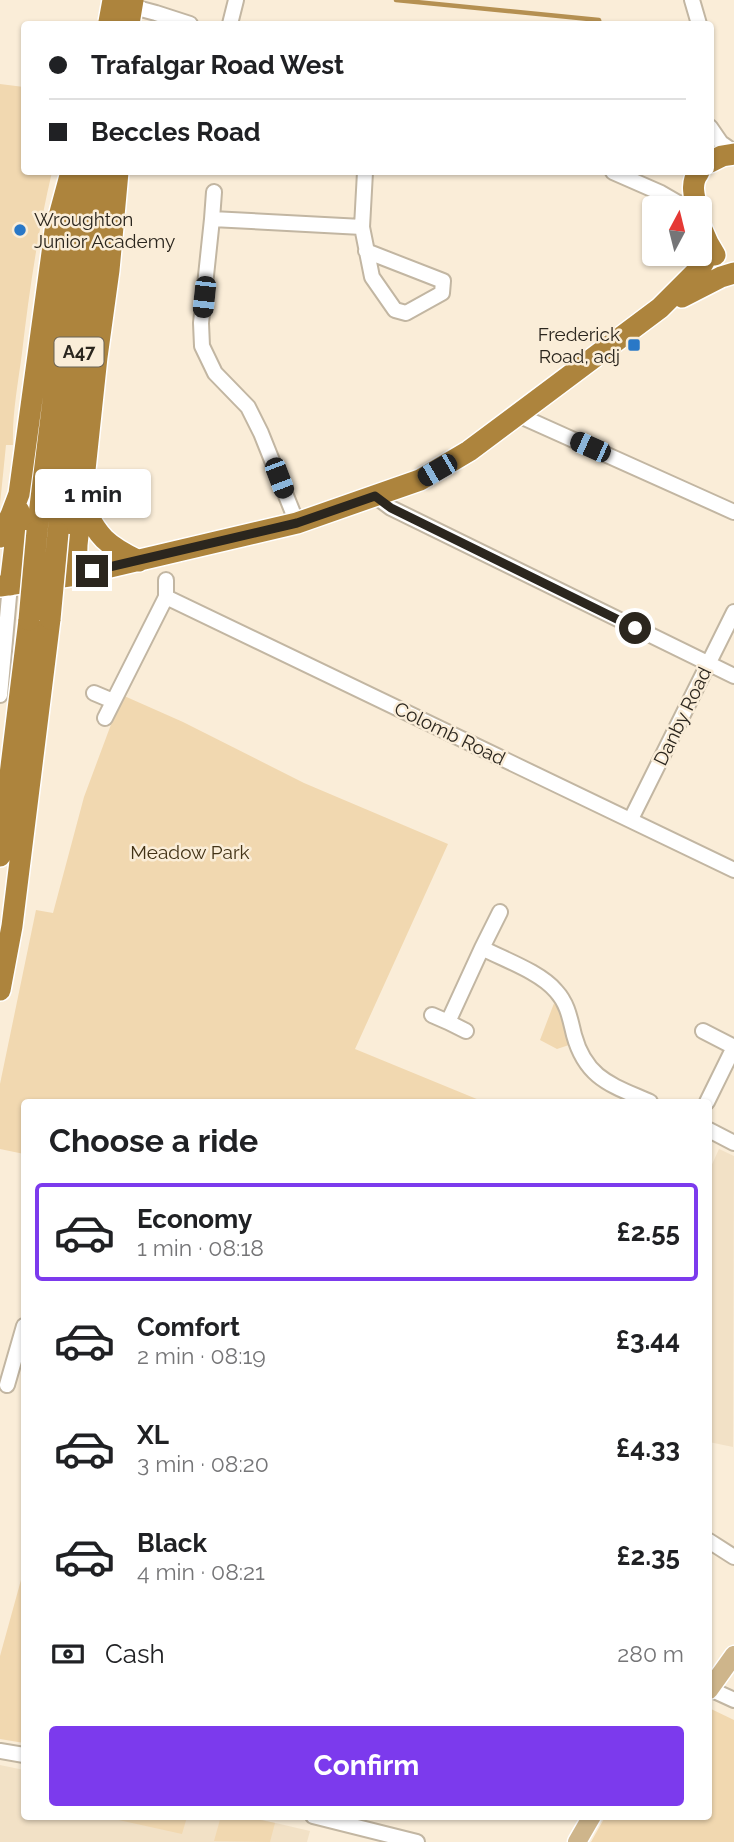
<!DOCTYPE html>
<meta charset="utf-8">
<style>
body{margin:0;font-family:Raleway,sans-serif;background:#f2f2f2;color:#202124;height:100vh;display:flex;flex-direction:column;font-size:26px;white-space:nowrap}
*{box-sizing:border-box;margin:0}
p{font-size:23px;color:#757577}
.icon{flex:none;width:38px;height:38px;fill:none;stroke:currentColor;stroke-width:2;stroke-linecap:round;stroke-linejoin:round}
.map{position:relative;flex:1;overflow:hidden}
.panel{position:absolute;left:21px;top:1099px;width:691px;height:721px;display:flex;flex-direction:column;background:#fff;border-radius:7px;box-shadow:0 2px 5px #0004}
.panel>*{flex:none}
.hud{position:absolute;left:21px;top:21px;width:693px;height:154px;border-radius:7px;box-shadow:0 2px 5px #0004;display:grid;align-content:center;height:154px;padding:0 28px;background:#fff}
.needle{width:46px;rotate:7deg}
.tools{position:absolute;left:642px;top:196px;display:grid;gap:14px}
.tools a{display:grid;place-items:center;width:70px;height:70px;border-radius:7px;background:#fff;box-shadow:0 2px 5px #0004;font-size:35px}
.end{position:absolute;width:32px;height:32px;margin:-16px;border:9px solid #2b261e;background:#fff;box-shadow:0 0 0 4px #fff}
.from{border-radius:50%}
.bubble{position:absolute;height:49px;border-radius:7px;background:#fff;box-shadow:0 2px 5px #0004;font-size:23px;font-weight:700;line-height:49px;text-align:center}
.car{position:absolute;width:21px;height:42px;margin:-21px -10px;border-radius:9px;box-shadow:0 0 5px 2px #0007;background:linear-gradient(#222 24%,#8ab4d8 0 40%,#222 0 76%,#8ab4d8 0 86%,#222 0)}
.hud b{display:flex;align-items:center;gap:24px;height:66px;font-size:26px}
.hud b+b{border-top:2px solid #e0e0e0}
.hud i{width:18px;height:18px;background:#202124}
ul{padding:0;list-style:none}
li{display:flex;align-items:center;gap:21px;height:98px;margin:0 14px 10px;padding:0 14px;border:4px solid transparent;border-radius:7px}
li div{flex:1}
li b{display:block;font-size:26px}
li em{font-style:normal;font-weight:700}
li.current{border-color:#7c3aed}
li>.icon{width:63px;height:63px;stroke-width:1.5}
h2{padding:0 28px;font-size:32px;line-height:84px}
.pay{display:flex;align-items:center;gap:18px;height:77px;padding:0 28px;font-size:26px}
.pay p{margin-inline-start:auto}
.cta{display:flex;gap:14px;margin-top:auto;padding:14px 28px}
.cta a{flex:1;height:80px;border-radius:7px;background:#7c3aed;color:#fff;font-size:28px;font-weight:700;line-height:80px;text-align:center}
.map>svg:first-child{display:block}
</style>
<div class="map">
<svg width="734" height="1842" viewBox="0 0 734 1842">
<rect width="100%" height="100%" fill="#faedd8"/>
<path fill="#f2e1c6" d="M719,1149L734,1156L733,1447L709,1442V1171Z
M0,1765L24,1770V1816H245L310,1831L307,1842H0Z"/>
<path fill="#f1d8b0" d="M0,84L24,87V172H52C38,231 29,292 22,353C18,384 12,414 13,445H6L0,504Z
M122,695L183,722L304,783L448,844L355,1049L484,1102H24V1154L0,1149V1084L36,910L53,913L84,797Z
M556,998L572,1044L557,1049L540,1040Z
M24,1569V1743L0,1739V1656Z
M709,1708L734,1720V1842H591L605,1817L709,1816Z
M221,1816L245,1817L275,1823L270,1842L214,1841Z
M105,1817L187,1816V1817L182,1834Z"/>
<g fill="none" stroke-linecap="round" stroke-linejoin="round">
<path stroke="#b59051" stroke-width="4.5" d="M396,0L599,20L600,24"/>
<g stroke="#c2b6a2" stroke-width="18">
<path id="minor" d="M692,0L699,24
M126,5L156,13L190,24
M230,24L236,0
M710,127L721,143L734,152
M613,172L661,193L687,208
M212,219L214,192
M362,227L372,277L395,310L406,313L442,293L443,281L366,251
M518,415L734,512
M375,496L391,508L734,676
M297,523L261,433L248,407L215,373L202,346L201,323L212,219L362,227L365,172
M166,597L734,870
M94,693L113,701
M0,695L10,585
M105,718L166,597V580
M631,819L734,612
M482,948L500,912
M432,1015L448,1022
M466,1031L448,1022L482,948C505,960 540,972 556,991C568,1004 570,1019 574,1035C586,1079 612,1085 650,1102
M703,1031L734,1047
M707,1102L734,1047
M709,1130L734,1143
M7,1385L24,1326
M709,1541L734,1557
M710,1689L734,1700
M0,1751L24,1755
M313,1816L417,1842"/>
</g>
<g stroke="#fff" stroke-width="21">
<path id="major" d="M709,1690L734,1655
M577,1842L592,1816"/>
</g>
<g stroke="#fff" stroke-width="24">
<path id="highway" d="M710,162L722,156L734,154
M697,208C694,195 690,183 699,172
M700,225L708,243L715,255
M682,297L721,277L734,273
M82,504C98,537 106,545 139,561
M37,531L74,230L84,172
M58,533L91,247L105,172
M0,537L11,515L19,494L55,231L71,172
M76,575L77,545L97,357L109,270L118,172
M10,585L19,511
M0,586L76,575L297,523L420,480L469,451L660,308L701,267L706,258L708,243
M0,856L29,620
M0,990L12,926L50,619"/>
</g>
<use href="#minor" stroke="#fff" stroke-width="14"/>
<use href="#major" stroke="#ceb58b" stroke-width="18"/>
<use href="#highway" stroke="#ad843d" stroke-width="21"/>
<g stroke="#fff" stroke-width="24" stroke-linecap="butt">
<path id="highway-bridge" d="M109,22L113,0
M129,24L133,0
M50,619L58,533
M29,620L37,531"/>
</g>
<use href="#highway-bridge" stroke="#ad843d" stroke-width="21"/>
</g>
<g fill="none" stroke-linecap="round" stroke-linejoin="round">
<path stroke="#2b261e" stroke-width="9" d="M92,571L297,523L375,496L391,508L635,628"/>
</g>
<g fill="#2978c7" stroke="#faedd8" stroke-width="2.5">
<circle cx="20" cy="230" r="7"/>
<rect x="627" y="338" width="14" height="14" rx="3.5"/>
</g>
<g text-anchor="middle" stroke-width="5" stroke-linejoin="round" paint-order="stroke">
<rect fill="#faedd8" stroke="#696256" stroke-width="2" x="54.5" y="337.5" width="49" height="29" rx="5"/>
<g font-size="18" font-weight="bold" fill="#2b261e">
<text x="79" y="358">A47</text>
</g>
<g font-size="19" fill="#2b261e" stroke="#faedd8" text-anchor="start">
<text x="34" y="226">Wroughton<tspan x="34" dy="22">Junior Academy</tspan></text>
<text x="620" y="341" text-anchor="end">Frederick<tspan x="620" dy="22">Road, adj</tspan></text>
</g>
<g font-size="19" fill="#2b261e" stroke="#faedd8">
<text transform="translate(682 716) rotate(-64)" y="7">Danby Road</text>
<text transform="translate(450 733) rotate(26)" y="7">Colomb Road</text>
</g>
<g font-size="19" fill="#423215" stroke="#faedd8">
<text x="190" y="859">Meadow Park</text>
</g>
</g>
</svg>
<div class="tools">
<a><svg class="needle" viewBox="-14 -14 28 28"><path d="M0-13l5 13h-10z" fill="#e53935"/><path d="M0 13l5-13h-10z" fill="#757577"/></svg></a>
</div>
<i class="end from" style="left:635px;top:628px"></i>
<i class="end" style="left:92px;top:571px"></i>
<div class="bubble" style="left:35px;top:469px;width:116px">1 min</div>
<i class="car" style="left:204px;top:297px;rotate:186deg"></i>
<i class="car" style="left:590px;top:447px;rotate:294deg"></i>
<i class="car" style="left:437px;top:470px;rotate:240deg"></i>
<i class="car" style="left:279px;top:478px;rotate:159deg"></i>
<div class="hud">
<b><i class="from"></i>Trafalgar Road West</b>
<b><i></i>Beccles Road</b>
</div>
<section class="panel">
<h2>Choose a ride</h2>
<ul>
<li class="current"><svg class="icon" aria-label="car" viewBox="0 0 24 24"><path d="M5 17H2v-5l4-1 3-4h7l3 4 3 1v5h-3M9 17h6M6 11h13"/><circle cx="7" cy="17" r="2"/><circle cx="17" cy="17" r="2"/></svg><div><b>Economy</b><p>1 min · 08:18</p></div><em>£2.55</em></li>
<li><svg class="icon" aria-label="car" viewBox="0 0 24 24"><path d="M5 17H2v-5l4-1 3-4h7l3 4 3 1v5h-3M9 17h6M6 11h13"/><circle cx="7" cy="17" r="2"/><circle cx="17" cy="17" r="2"/></svg><div><b>Comfort</b><p>2 min · 08:19</p></div><em>£3.44</em></li>
<li><svg class="icon" aria-label="car" viewBox="0 0 24 24"><path d="M5 17H2v-5l4-1 3-4h7l3 4 3 1v5h-3M9 17h6M6 11h13"/><circle cx="7" cy="17" r="2"/><circle cx="17" cy="17" r="2"/></svg><div><b>XL</b><p>3 min · 08:20</p></div><em>£4.33</em></li>
<li><svg class="icon" aria-label="car" viewBox="0 0 24 24"><path d="M5 17H2v-5l4-1 3-4h7l3 4 3 1v5h-3M9 17h6M6 11h13"/><circle cx="7" cy="17" r="2"/><circle cx="17" cy="17" r="2"/></svg><div><b>Black</b><p>4 min · 08:21</p></div><em>£2.35</em></li>
</ul>
<div class="pay"><svg class="icon" aria-label="cash" viewBox="0 0 24 24"><path d="M3 7h18v10H3z"/><circle cx="12" cy="12" r="2"/></svg>Cash<p>280 m</p></div>
<div class="cta"><a>Confirm</a></div>
</section>
</div>
